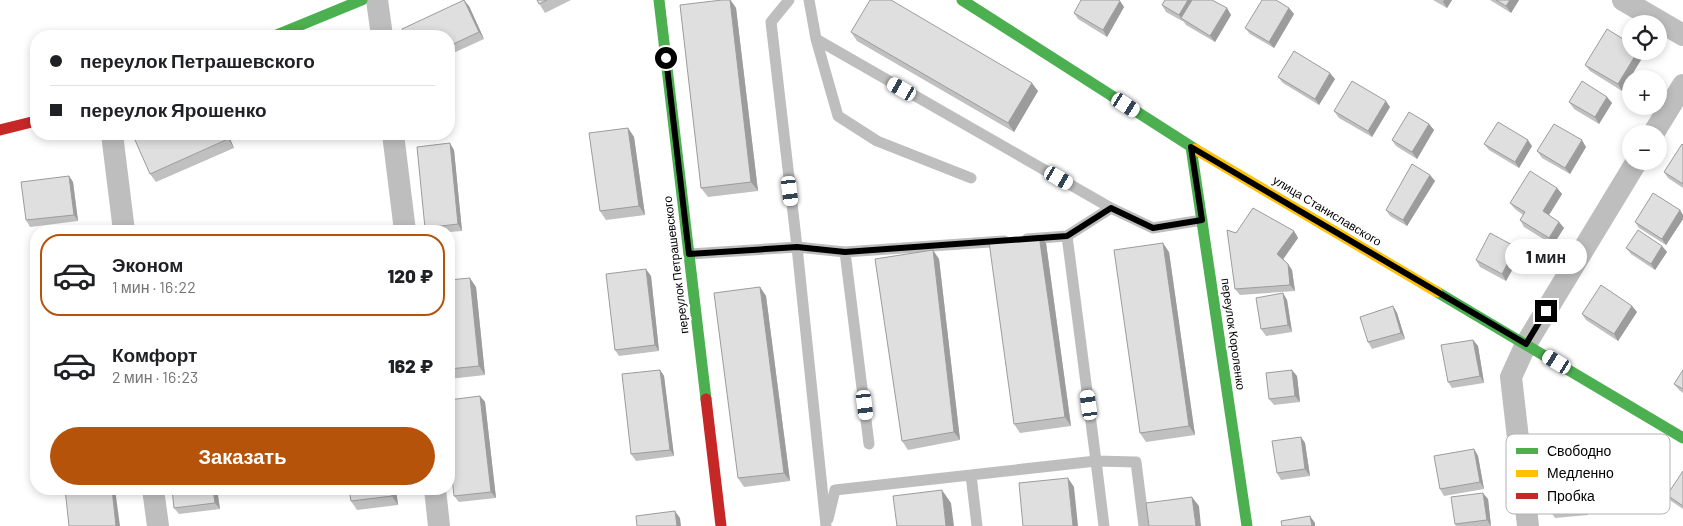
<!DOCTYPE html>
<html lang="ru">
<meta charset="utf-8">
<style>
body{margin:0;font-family:Barlow,sans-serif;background:#f6f6f6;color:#202124;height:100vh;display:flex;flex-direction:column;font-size:19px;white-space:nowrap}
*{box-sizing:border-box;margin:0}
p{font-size:16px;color:#757577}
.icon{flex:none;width:28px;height:28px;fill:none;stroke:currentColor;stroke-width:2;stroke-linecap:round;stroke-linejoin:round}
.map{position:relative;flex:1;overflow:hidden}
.side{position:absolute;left:30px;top:225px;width:425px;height:270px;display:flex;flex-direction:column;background:#fff;border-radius:20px;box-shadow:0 2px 8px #0003}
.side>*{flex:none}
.top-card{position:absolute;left:30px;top:30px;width:425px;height:110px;border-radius:20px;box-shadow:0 2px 8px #0003;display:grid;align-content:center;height:110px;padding:0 20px;background:#fff}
.buttons{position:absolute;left:1622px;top:15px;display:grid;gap:10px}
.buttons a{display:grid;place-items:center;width:45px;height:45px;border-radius:50%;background:#fff;box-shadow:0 2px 8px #0003;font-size:25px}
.end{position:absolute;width:22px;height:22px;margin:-11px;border:6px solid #000;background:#fff;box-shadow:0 0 0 2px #fff}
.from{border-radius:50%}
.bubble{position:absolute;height:35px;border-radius:18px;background:#fff;box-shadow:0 2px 8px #0003;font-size:16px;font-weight:800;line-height:35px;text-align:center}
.car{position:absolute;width:15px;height:30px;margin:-15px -8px;border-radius:6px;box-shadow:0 0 4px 1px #0007;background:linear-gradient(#fff 24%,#345 0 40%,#fff 0 76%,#345 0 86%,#fff 0)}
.top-card b{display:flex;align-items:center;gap:18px;height:48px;font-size:19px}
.top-card b+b{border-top:1px solid #e0e0e0}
.top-card i{width:12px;height:12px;background:#202124}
ul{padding:9px 0 0;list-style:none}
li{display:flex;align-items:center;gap:15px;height:82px;margin:0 10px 8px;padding:0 10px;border:2px solid transparent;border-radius:20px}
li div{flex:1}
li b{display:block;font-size:19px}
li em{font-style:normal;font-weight:800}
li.current{border-color:#b45309}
li>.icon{width:45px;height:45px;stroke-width:1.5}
.cta{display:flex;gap:10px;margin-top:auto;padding:10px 20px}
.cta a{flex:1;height:58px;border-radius:30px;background:#b45309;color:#fff;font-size:20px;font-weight:800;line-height:58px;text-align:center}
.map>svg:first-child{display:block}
</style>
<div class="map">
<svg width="1683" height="526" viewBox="0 0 1683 526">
<rect width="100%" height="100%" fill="#fff"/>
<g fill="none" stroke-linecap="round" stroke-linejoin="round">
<path stroke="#bebebe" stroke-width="11" d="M789,0L771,22L797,247L826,526
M809,0L816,39L1111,208
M816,39L838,116L877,141L971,178
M1027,239L1067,236
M845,252L869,444
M689,254L797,247L845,252L1004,241
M971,475L977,526
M828,519L835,490L1096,461L1104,526
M1144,526L1136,462L1096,461L1067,236L1111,208L1153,228L1202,220"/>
<path stroke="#bebebe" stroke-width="22" d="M377,0L382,36
M1623,0L1683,35
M112,134L124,231
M393,134L405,231
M1653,134L1683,85
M153,489L158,526
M435,489L439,526
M1528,526L1511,377L1526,344L1637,161"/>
<path stroke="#4caf50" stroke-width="11" d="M659,0L706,399
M962,0L1195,149
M274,36L362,0
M1191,147L1247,526
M1437,292L1683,438"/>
<path stroke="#ffc107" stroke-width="11" d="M1195,149L1437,292"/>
<path stroke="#c62828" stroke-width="11" d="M0,130L36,121
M706,399L721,526"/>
</g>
<path fill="#c0c0c0" d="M537,0H571L545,13Z
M722,0H731L736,8L758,191L708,197L701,188Z
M1433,0H1452L1447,8Z
M1490,0H1519L1511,13Z
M1120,1L1124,7L1107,37L1078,19L1074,13Z
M1162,5L1227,8L1231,15L1215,42L1186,25L1184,22L1166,12Z
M469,6L484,39L449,55V36Z
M1289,8L1294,14L1274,48L1250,34L1245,28Z
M851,32L1038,91L1014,132L857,41Z
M1644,55L1622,91L1590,71L1585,65Z
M1278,77L1335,79L1319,105L1283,83Z
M1607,97L1612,103L1599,124L1574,109L1569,102Z
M1390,107L1372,137L1339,118L1334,111Z
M1429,124L1434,130L1417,159L1396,146L1392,140Z
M628,128L634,137L645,215L606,220L600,211Z
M149,134H228L234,148L156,182L150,174Z
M1484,144L1532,146L1519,168L1489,150Z
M1683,145V188L1668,178L1664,172Z
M1586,147L1570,174L1542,158L1537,151Z
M454,150L462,231L449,232V231H427L425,228Z
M1430,175L1435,181L1407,226L1390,216L1386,210Z
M69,176L73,182L78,221L30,227L26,220Z
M1557,188L1562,194L1549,215L1559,222L1564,228L1553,245L1524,227L1520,220L1523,215L1515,209L1510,203Z
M1680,210L1683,215V219L1666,245L1639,228L1635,222Z
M1294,231L1298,238L1283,259L1288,264L1292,270L1295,291L1240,295L1235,289L1236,233Z
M1039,235L1046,243L1071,426L1020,433L1014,424Z
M1662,246L1667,252L1655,270L1631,254L1626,248Z
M1516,247L1521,254L1506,281L1480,267L1476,260Z
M1169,252L1195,435L1146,442L1140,433Z
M939,259L960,440L908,450L902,441Z
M651,276L659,351L619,356L615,350Z
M449,280L476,287L485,375L449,379Z
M760,287L766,296L790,481L744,487L738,478Z
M1283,293L1287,300L1292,332L1266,336L1261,329Z
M1393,306L1397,313L1405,339L1372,349L1368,342Z
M1632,306L1637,312L1618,341L1586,320L1582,314Z
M1473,340L1478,346L1484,383L1452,388L1448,382Z
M660,370L664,376L674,456L636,461L631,454Z
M1683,370V393L1679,390L1674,384Z
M1297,376L1300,402L1274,405L1269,399Z
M480,396L485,402L496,498L459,502L454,496Z
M1301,437L1305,443L1310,476L1281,480L1277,473Z
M1657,439L1662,445L1666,470L1604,480L1600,473L1628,449Z
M1474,449L1478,456L1484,489L1444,496L1440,489Z
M1683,471V509L1671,501L1667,495Z
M1585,482L1588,515L1555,518L1551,512Z
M172,489H217L220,509L179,514L174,508Z
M349,489H396L398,505L357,510L351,501Z
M1488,499L1491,526H1456L1455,524Z"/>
<path fill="#9c9c9c" d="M464,0L469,6L484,39L479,32Z
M730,0L736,8L758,191L751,182Z
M1188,0H1197L1181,18L1179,15Z
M1444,0H1452L1447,8L1443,2Z
M1510,0H1519L1511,13L1506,6Z
M1120,1L1124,7L1107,37L1103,30Z
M1227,8L1231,15L1215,42L1210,36Z
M1289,8L1294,14L1274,48L1269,42Z
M1638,51H1641L1644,55L1622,91L1618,84Z
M1330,73L1335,79L1319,105L1315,99Z
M1032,83L1038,91L1014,132L1008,123Z
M1607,97L1612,103L1599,124L1595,117Z
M1386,101L1390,107L1372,137L1368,131Z
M1429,124L1434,130L1417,159L1412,152Z
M628,128L634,137L645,215L639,206Z
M226,134H228L234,148L228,139Z
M1528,140L1532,146L1519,168L1515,162Z
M1582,140L1586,147L1570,174L1565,168Z
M450,143L454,150L462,231L458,224Z
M1430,175L1435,181L1407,226L1403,220Z
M69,176L73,182L78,221L74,215Z
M1557,188L1562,194L1547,218L1543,211Z
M1680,210L1683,215V219L1666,245L1662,239Z
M1559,222L1564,228L1553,245L1549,238Z
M1294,231L1298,238L1282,261L1277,254Z
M1039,235L1046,243L1071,426L1065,417Z
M1163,243L1169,252L1195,435L1189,426Z
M1662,246L1667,252L1655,270L1651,264Z
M1516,247L1521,254L1506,281L1502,274Z
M933,250L939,259L960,440L954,432Z
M1288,264L1292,270L1295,291L1290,285Z
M646,269L651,276L659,351L655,345Z
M470,278L476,287L485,375L479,366Z
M760,287L766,296L790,481L784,473Z
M1283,293L1287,300L1292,332L1288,325Z
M1393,306L1397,313L1405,339L1401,333Z
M1632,306L1637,312L1618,341L1614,334Z
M1473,340L1478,346L1484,383L1480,376Z
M660,370L664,376L674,456L670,450Z
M1292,370L1297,376L1300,402L1295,396Z
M480,396L485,402L496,498L491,492Z
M1301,437L1305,443L1310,476L1305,469Z
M1657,439L1662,445L1666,470L1661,464Z
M1474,449L1478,456L1484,489L1480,482Z
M1581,476L1585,482L1588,515L1584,509Z
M1068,478L1074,487L1078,526H1073Z
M112,489H115L120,526H116Z
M213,489H217L220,509L215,503Z
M391,489H396L398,505L392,496Z
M942,490L951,503L954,526H946Z
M1483,493L1488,499L1491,526L1487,520Z
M1192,497L1199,506L1201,526H1196Z
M675,511L680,518L681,526H677Z
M1310,516L1315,523V526H1312Z"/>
<path fill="#dfdfdf" stroke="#9c9c9c" d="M464,0L479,32L449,46V36H405L402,29Z
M537,0H547L539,4Z
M722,0H730L751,182L701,188L680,5Z
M870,0H891L1032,83L1008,123L851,32Z
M1081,0H1118L1120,1L1103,30L1074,13Z
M1165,0H1188L1179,15L1162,5Z
M1192,0H1212L1227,8L1210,36L1181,18Z
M1262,0H1276L1289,8L1269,42L1245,28Z
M1496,0H1510L1506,6Z
M1607,29L1631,44V51H1638L1618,84L1585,65Z
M1294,51L1330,73L1315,99L1278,77Z
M1352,81L1386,101L1368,131L1334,111Z
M1582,81L1607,97L1595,117L1569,102Z
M1409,112L1429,124L1412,152L1392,140Z
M1498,122L1528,140L1515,162L1484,144Z
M1554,124L1582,140L1565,168L1537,151Z
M628,128L639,206L600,211L589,133Z
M149,134H226L228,139L150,174L135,140Z
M450,143L458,224L425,228L417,147Z
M1682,144L1683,145V184L1664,172Z
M1412,164L1430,175L1403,220L1386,210Z
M1530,171L1557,188L1543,211L1559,222L1549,238L1520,220L1525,212L1510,203Z
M69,176L74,215L26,220L21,182Z
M1653,193L1680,210L1662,239L1635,222Z
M1253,208L1294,231L1277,254L1288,264L1290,285L1235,289L1227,230L1236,233Z
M1638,230L1662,246L1651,264L1626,248Z
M1490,233L1516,247L1502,274L1476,260Z
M1039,235L1065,417L1014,424L989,242Z
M1163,243L1189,426L1140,433L1114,250Z
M933,250L954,432L902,441L875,259Z
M646,269L655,345L615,350L606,274Z
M470,278L479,366L449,369V280Z
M1601,285L1632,306L1614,334L1582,314Z
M760,287L784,473L738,478L714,293Z
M1283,293L1288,325L1261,329L1256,298Z
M1393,306L1401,333L1368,342L1360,317Z
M1473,340L1480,376L1448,382L1441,345Z
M660,370L670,450L631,454L622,374Z
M1292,370L1295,396L1269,399L1266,373Z
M1683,370V389L1674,384Z
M480,396L491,492L454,496L449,448V400Z
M1301,437L1305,469L1277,473L1272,441Z
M1474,449L1480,482L1440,489L1434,456Z
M1683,471V506L1667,495Z
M1068,478L1073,526H1023L1019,483Z
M65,489H112L116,526H69Z
M172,489H213L215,503L174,508Z
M349,489H391L392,496L351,501Z
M942,490L946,526H897L893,496Z
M1483,493L1487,520L1455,524L1451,497Z
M1192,497L1196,526H1149L1146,503Z
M675,511L677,526H637L636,516Z
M1310,516L1312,526H1282L1281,521Z"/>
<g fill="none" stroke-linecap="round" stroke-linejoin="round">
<path stroke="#000" stroke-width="6" d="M666,58L689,254L797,247L845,252L1067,236L1111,208L1153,228L1202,220L1191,147L1526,344L1546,311"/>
</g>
<g text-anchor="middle" stroke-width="5" stroke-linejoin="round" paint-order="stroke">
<g font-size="12" fill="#000" stroke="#fff">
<text transform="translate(1327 211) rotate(31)" y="4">улица Станиславского</text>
<text transform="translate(676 265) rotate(-97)" y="4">переулок Петрашевского</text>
<text transform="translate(1233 334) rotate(82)" y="4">переулок Короленко</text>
</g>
</g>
<rect x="1506" y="434" width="164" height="80" rx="8" fill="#fff" stroke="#b2b2b2" stroke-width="1"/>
<rect x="1516" y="448" width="22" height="6" fill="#4caf50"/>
<rect x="1516" y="470" width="22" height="7" fill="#ffc107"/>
<rect x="1516" y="493" width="22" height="6" fill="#c62828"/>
<g font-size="14" fill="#000">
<text x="1547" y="456">Свободно</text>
<text x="1547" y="478">Медленно</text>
<text x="1547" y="501">Пробка</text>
</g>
</svg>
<div class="buttons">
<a><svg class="icon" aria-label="locate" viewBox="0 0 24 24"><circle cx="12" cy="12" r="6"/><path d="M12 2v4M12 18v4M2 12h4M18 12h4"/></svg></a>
<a>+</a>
<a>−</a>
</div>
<i class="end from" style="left:666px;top:58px"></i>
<i class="end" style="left:1546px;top:311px"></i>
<div class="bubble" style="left:1505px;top:239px;width:82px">1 мин</div>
<i class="car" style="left:902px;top:89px;rotate:300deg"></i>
<i class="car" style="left:1126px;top:105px;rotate:123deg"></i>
<i class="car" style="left:1059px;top:178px;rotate:120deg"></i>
<i class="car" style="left:790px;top:191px;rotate:173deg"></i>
<i class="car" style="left:1557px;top:362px;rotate:301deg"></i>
<i class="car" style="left:865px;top:405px;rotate:173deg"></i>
<i class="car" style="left:1089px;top:405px;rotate:352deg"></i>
<div class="top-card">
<b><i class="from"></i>переулок Петрашевского</b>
<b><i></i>переулок Ярошенко</b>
</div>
<section class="side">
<ul>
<li class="current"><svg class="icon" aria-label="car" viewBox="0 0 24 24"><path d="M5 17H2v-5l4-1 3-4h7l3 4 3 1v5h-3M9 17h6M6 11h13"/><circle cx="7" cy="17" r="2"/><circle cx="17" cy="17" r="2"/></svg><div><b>Эконом</b><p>1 мин · 16:22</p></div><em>120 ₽</em></li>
<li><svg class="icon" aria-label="car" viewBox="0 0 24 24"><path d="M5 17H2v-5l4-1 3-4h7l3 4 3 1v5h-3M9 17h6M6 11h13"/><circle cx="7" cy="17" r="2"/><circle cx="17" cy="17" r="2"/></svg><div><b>Комфорт</b><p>2 мин · 16:23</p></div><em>162 ₽</em></li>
</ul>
<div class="cta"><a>Заказать</a></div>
</section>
</div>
